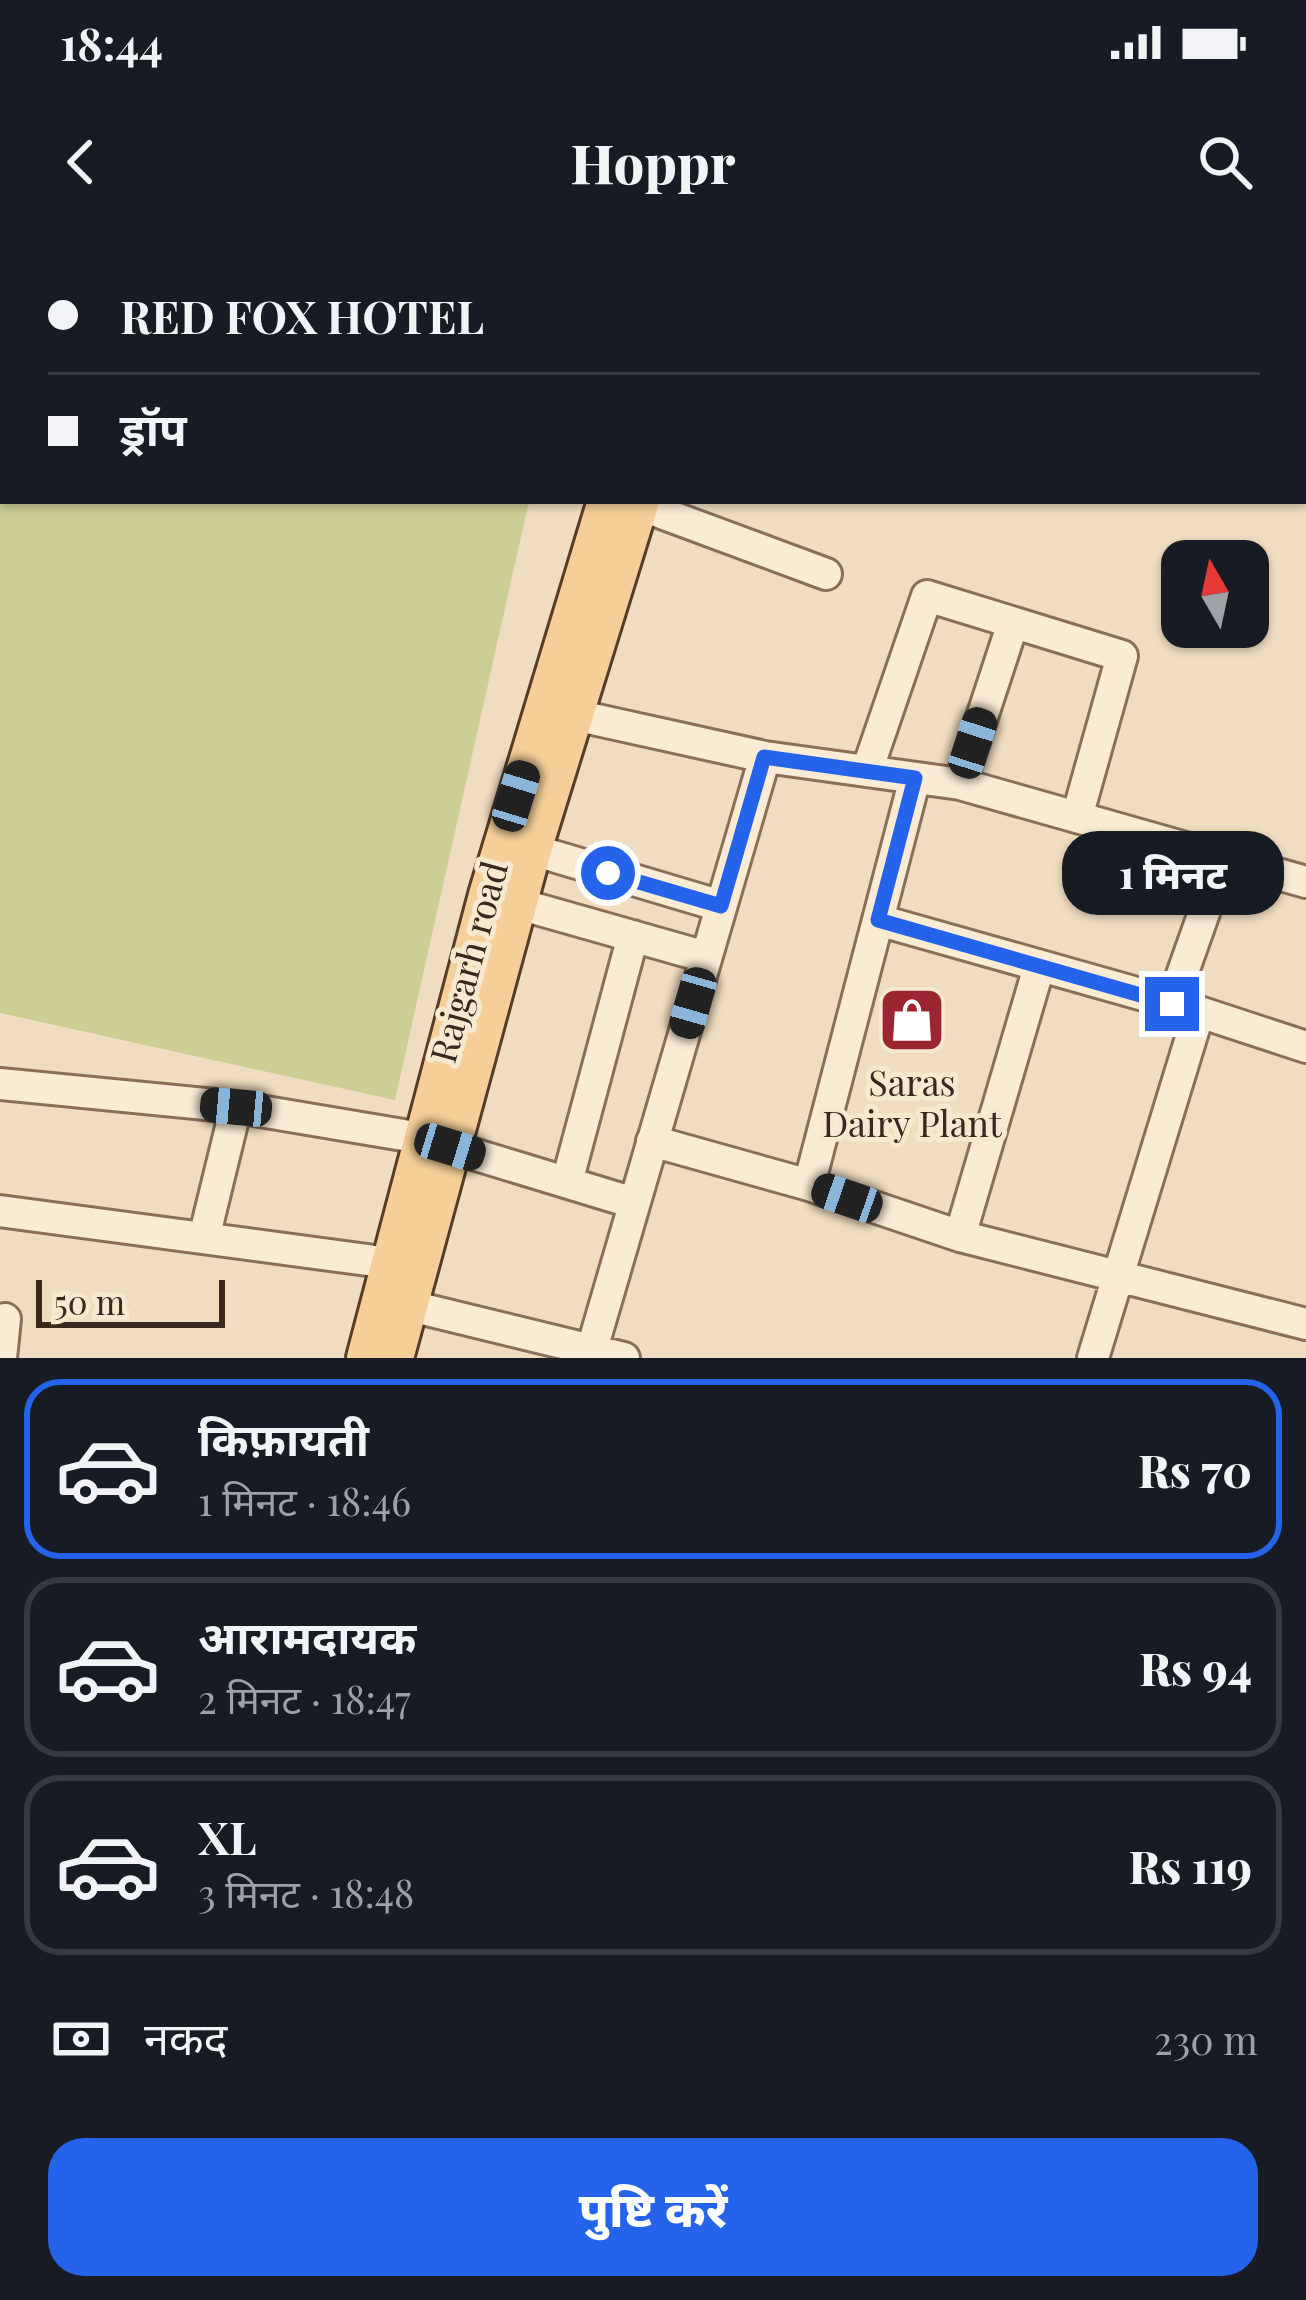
<!DOCTYPE html>
<html lang="hi">
<meta charset="utf-8">
<style>
body{margin:0;font-family:"Playfair Display","Noto Sans Devanagari",serif;background:#20242c;color:#f1f3f6;height:100vh;display:flex;flex-direction:column;font-size:45px;white-space:nowrap}
*{box-sizing:border-box;margin:0}
p{font-size:39px;color:#9ea1a6}
.icon{flex:none;width:66px;height:66px;fill:none;stroke:currentColor;stroke-width:2;stroke-linecap:round;stroke-linejoin:round}
.map{position:relative;height:1118px;overflow:hidden}
.drawer{display:flex;flex-direction:column;background:#171b24;flex:1}
.drawer>*{flex:none}
.guide{position:absolute;left:0px;top:0px;width:1308px;height:264px;box-shadow:0 3px 9px #0004;display:grid;align-content:center;height:264px;padding:0 48px;background:#171b24}
.needle{width:78px;rotate:351deg}
.fabs{position:absolute;left:1161px;top:300px;display:grid;gap:24px}
.fabs a{display:grid;place-items:center;width:108px;height:108px;border-radius:24px;background:#171b24;box-shadow:0 3px 9px #0004;font-size:60px}
.scale{position:absolute;left:36px;bottom:30px;width:189px;box-sizing:border-box;padding-left:12px;border:6px solid #39281d;border-top:0;font-size:33px;line-height:42px;white-space:nowrap;color:#39281d;-webkit-text-stroke:9px #f7e8d0;paint-order:stroke}
.end{position:absolute;width:54px;height:54px;margin:-27px;border:15px solid #2563eb;background:#fff;box-shadow:0 0 0 6px #fff}
.from{border-radius:50%}
.bubble{position:absolute;height:84px;border-radius:36px;background:#171b24;box-shadow:0 3px 9px #0004;font-size:39px;font-weight:800;line-height:84px;text-align:center}
.car{position:absolute;width:36px;height:72px;margin:-36px -18px;border-radius:15px;box-shadow:0 0 9px 3px #0007;background:linear-gradient(#222 24%,#8ab4d8 0 40%,#222 0 76%,#8ab4d8 0 86%,#222 0)}
.guide b{display:flex;align-items:center;gap:42px;height:114px;font-size:45px}
.guide b+b{border-top:3px solid #363941}
.guide i{width:30px;height:30px;background:#f1f3f6}
ul{padding:21px 0 0;list-style:none}
li{display:flex;align-items:center;gap:36px;height:180px;margin:0 24px 18px;padding:0 24px;border:6px solid #363941;border-radius:36px}
li div{flex:1}
li b{display:block;font-size:45px}
li em{font-style:normal;font-weight:800}
li.selected{border-color:#2563eb}
li>.icon{width:108px;height:108px;stroke-width:1.5}
.pay{display:flex;align-items:center;gap:30px;height:132px;padding:0 48px;font-size:45px}
.pay p{margin-inline-start:auto}
.cta{display:flex;gap:24px;margin-top:auto;padding:24px 48px}
.cta a{flex:1;height:138px;border-radius:36px;background:#2563eb;color:#fff;font-size:48px;font-weight:800;line-height:138px;text-align:center}
.status{display:flex;justify-content:space-between;align-items:center;height:84px;padding:0 60px;background:#171b24;direction:ltr}
.status svg{height:33px;fill:currentColor}
header{display:flex;justify-content:space-between;align-items:center;height:156px;padding:0 48px;background:#171b24;font-size:54px;font-weight:800}
.map>svg:first-child{display:block}
</style>
<div class="status"><b>18:44</b><svg viewBox="0 0 49 12"><path d="M0 12V9h3v3zM5 12V6h3v6zM10 12V3h3v9zM15 12V0h3v12zM26 1h20v11H26zM47 4h2v5h-2z"/></svg></div>
<header><svg class="icon" aria-label="back" viewBox="0 0 24 24"><path d="M15 5l-7 7 7 7"/></svg>Hoppr<svg class="icon" aria-label="search" viewBox="0 0 24 24"><circle cx="10" cy="10" r="6"/><path d="M15 15l6 6"/></svg></header>
<div class="map">
<svg width="1306" height="1118" viewBox="0 0 1306 1118">
<rect width="100%" height="100%" fill="#f0ddc1"/>
<path fill="#ccce94" d="M0,0H23L3,3V261H529L395,860L0,773Z"/>
<g fill="none" stroke-linecap="round" stroke-linejoin="round">
<g stroke="#8a6e58" stroke-width="36">
<path id="minor" d="M1189,0L1190,3
M153,3L154,0
M1305,139H1306
M640,265L826,334
M552,470L765,517L960,544L1306,642
M867,531L927,356L1122,416L1077,577
M960,544L1013,383
M533,610L721,666
M519,664L706,717
M878,680L1172,763L1306,807
M1172,763L1223,619
M0,844L236,867L421,898
M652,901L809,945L960,996L1306,1084
M450,907L634,963
M567,942L633,696
M809,945L915,538
M0,971L390,1023
M960,996L1039,727
M204,998L236,867
M386,1060L624,1118
M592,1109L765,517
M1,1118L5,1079
M1093,1118L1198,775"/>
</g>
<g stroke="#573c2c" stroke-width="42">
<path id="major" d="M687,3L688,0
M725,3L726,0
M365,1118L487,655L606,261
M395,1118L533,610L641,261"/>
</g>
<use href="#minor" stroke="#faebd4" stroke-width="30"/>
<use href="#major" stroke="#f5cf97" stroke-width="36"/>
</g>
<g fill="none" stroke-linecap="round" stroke-linejoin="round">
<path stroke="#2563eb" stroke-width="15" d="M608,633L721,666L764,517L915,538L878,680L1172,764"/>
</g>
<defs>
<g id="shop-square" transform="scale(3.45)"><rect x="-9" y="-9" width="18" height="18" rx="4" fill="#9b2530" stroke="#f7e8d0"/><path d="M-5-2.5h2.3a2.7 3.5 0 0 1 5.4 0H5L5.5 6h-11ZM-1.5-2.5h3a1.5 2.3 0 0 0-3 0Z" fill="#fff"/></g>
</defs>
<g fill-rule="evenodd">
<use href="#shop-square" x="912" y="780"/>
</g>
<g text-anchor="middle" stroke-width="10" stroke-linejoin="round" paint-order="stroke">
<g font-size="36" fill="#39281d" stroke="#f7e8d0">
<text transform="translate(469 722) rotate(-75)" y="13">Rajgarh road</text>
</g>
<g font-size="36" fill="#39281d" stroke="#f7e8d0">
<text x="912" y="856">Saras<tspan x="912" dy="41">Dairy Plant</tspan></text>
</g>
</g>
</svg>
<div class="fabs">
<a><svg class="needle" viewBox="-14 -14 28 28"><path d="M0-13l5 13h-10z" fill="#e53935"/><path d="M0 13l5-13h-10z" fill="#9ea1a6"/></svg></a>
</div>
<div class="scale">50 m</div>
<i class="end from" style="left:608px;top:633px"></i>
<i class="end" style="left:1172px;top:764px"></i>
<div class="bubble" style="left:1062px;top:591px;width:222px">1 मिनट</div>
<i class="car" style="left:973px;top:503px;rotate:18deg"></i>
<i class="car" style="left:516px;top:556px;rotate:17deg"></i>
<i class="car" style="left:693px;top:763px;rotate:196deg"></i>
<i class="car" style="left:236px;top:867px;rotate:275deg"></i>
<i class="car" style="left:450px;top:907px;rotate:107deg"></i>
<i class="car" style="left:847px;top:958px;rotate:289deg"></i>
<div class="guide">
<b><i class="from"></i>RED FOX HOTEL</b>
<b><i></i>ड्रॉप</b>
</div>
</div>
<section class="drawer">
<ul>
<li class="selected"><svg class="icon" aria-label="car" viewBox="0 0 24 24"><path d="M5 17H2v-5l4-1 3-4h7l3 4 3 1v5h-3M9 17h6M6 11h13"/><circle cx="7" cy="17" r="2"/><circle cx="17" cy="17" r="2"/></svg><div><b>किफ़ायती</b><p>1 मिनट · 18:46</p></div><em>Rs 70</em></li>
<li><svg class="icon" aria-label="car" viewBox="0 0 24 24"><path d="M5 17H2v-5l4-1 3-4h7l3 4 3 1v5h-3M9 17h6M6 11h13"/><circle cx="7" cy="17" r="2"/><circle cx="17" cy="17" r="2"/></svg><div><b>आरामदायक</b><p>2 मिनट · 18:47</p></div><em>Rs 94</em></li>
<li><svg class="icon" aria-label="car" viewBox="0 0 24 24"><path d="M5 17H2v-5l4-1 3-4h7l3 4 3 1v5h-3M9 17h6M6 11h13"/><circle cx="7" cy="17" r="2"/><circle cx="17" cy="17" r="2"/></svg><div><b>XL</b><p>3 मिनट · 18:48</p></div><em>Rs 119</em></li>
</ul>
<div class="pay"><svg class="icon" aria-label="cash" viewBox="0 0 24 24"><path d="M3 7h18v10H3z"/><circle cx="12" cy="12" r="2"/></svg>नकद<p>230 m</p></div>
<div class="cta"><a>पुष्टि करें</a></div>
</section>
